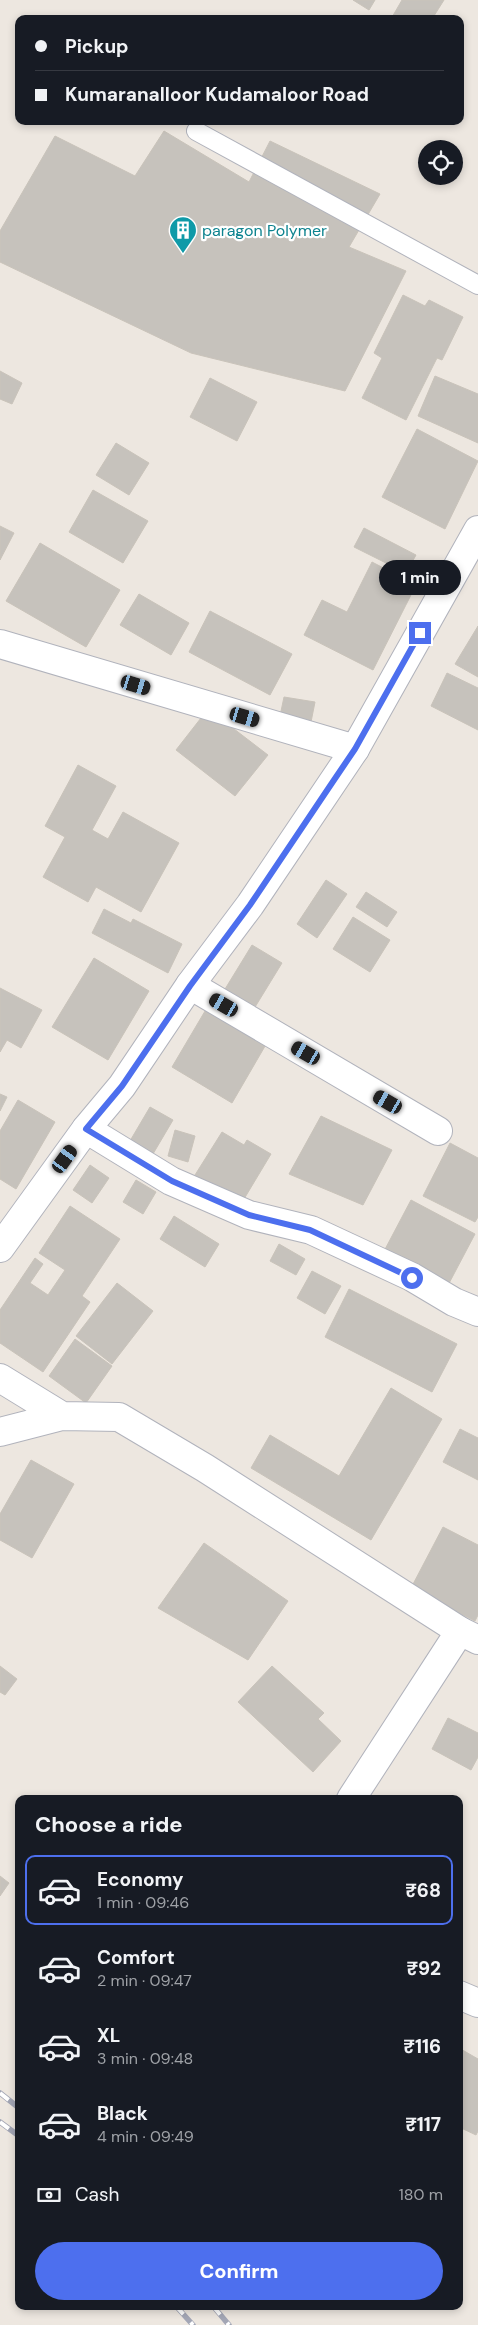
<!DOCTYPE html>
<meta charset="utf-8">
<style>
body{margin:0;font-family:"DM Sans",sans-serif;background:#242831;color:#f1f3f6;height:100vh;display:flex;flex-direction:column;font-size:19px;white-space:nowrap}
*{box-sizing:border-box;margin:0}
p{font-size:16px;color:#9ea1a6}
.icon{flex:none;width:28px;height:28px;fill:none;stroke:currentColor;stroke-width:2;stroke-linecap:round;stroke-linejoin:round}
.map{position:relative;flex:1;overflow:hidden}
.side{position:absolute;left:15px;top:1795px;width:448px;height:515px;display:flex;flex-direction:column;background:#171b24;border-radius:10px;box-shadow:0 2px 8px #0003}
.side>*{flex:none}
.banner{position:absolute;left:15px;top:15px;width:449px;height:110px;border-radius:10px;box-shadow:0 2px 8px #0003;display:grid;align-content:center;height:110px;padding:0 20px;background:#171b24}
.tools{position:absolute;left:418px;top:140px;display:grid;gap:10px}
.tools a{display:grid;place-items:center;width:45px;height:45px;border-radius:50%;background:#171b24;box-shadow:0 2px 8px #0003;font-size:25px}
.end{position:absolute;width:22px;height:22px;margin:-11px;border:6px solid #4d6fee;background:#fff;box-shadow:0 0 0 2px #fff}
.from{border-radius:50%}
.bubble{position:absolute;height:35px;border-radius:18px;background:#171b24;box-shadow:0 2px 8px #0003;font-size:16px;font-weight:800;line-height:35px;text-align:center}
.car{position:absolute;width:15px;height:30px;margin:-15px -8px;border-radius:6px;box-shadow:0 0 4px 1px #0007;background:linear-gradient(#222 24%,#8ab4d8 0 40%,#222 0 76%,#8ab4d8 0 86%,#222 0)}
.banner b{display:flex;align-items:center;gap:18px;height:48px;font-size:19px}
.banner b+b{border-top:1px solid #363941}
.banner i{width:12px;height:12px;background:#f1f3f6}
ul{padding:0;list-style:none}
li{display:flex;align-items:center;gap:15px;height:70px;margin:0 10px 8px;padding:0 10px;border:2px solid transparent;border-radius:10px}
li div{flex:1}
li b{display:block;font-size:19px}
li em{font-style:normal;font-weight:800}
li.selected{border-color:#4d6fee}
li>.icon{width:45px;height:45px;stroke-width:1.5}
h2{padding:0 20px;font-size:22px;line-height:60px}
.pay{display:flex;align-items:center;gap:12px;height:55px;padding:0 20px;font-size:19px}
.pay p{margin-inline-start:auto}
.button{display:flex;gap:10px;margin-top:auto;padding:10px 20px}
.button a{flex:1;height:58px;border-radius:30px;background:#4d6fee;color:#fff;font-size:20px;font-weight:800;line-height:58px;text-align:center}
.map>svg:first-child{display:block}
</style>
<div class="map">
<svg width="478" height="2325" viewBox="0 0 478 2325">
<rect width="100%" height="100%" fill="#ede7e0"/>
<path fill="#c6c2bc" stroke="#c9c3ba" d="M353,0H375L369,10Z
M402,0H444L432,19H391Z
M164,131L249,182L270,141L380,194L349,247L406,271L345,391L191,353L0,262V231L55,136L135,176Z
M403,295L425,306L429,300L463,317L442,360L437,358L406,420L362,398L382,358L374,353Z
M0,371L22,383L12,404L0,399Z
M435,376L478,394V443L418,416Z
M210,378L257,402L237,441L190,417Z
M417,429L478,461L445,529L382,497Z
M116,443L149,463L129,495L96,475Z
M93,490L148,521L123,563L69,532Z
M0,526L14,533L0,560Z
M364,528L416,555L406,573L354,547Z
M40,543L120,590L86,647L6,601Z
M372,562L416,585L373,670L304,635L322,600L347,612Z
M139,594L189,623L171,655L120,625Z
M210,611L292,654L270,695L189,652Z
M478,626V677L455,664Z
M447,673L478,688V730L431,706Z
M284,697L315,702L311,722L280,716Z
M208,709L268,755L235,796L176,750Z
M78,765L116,786L92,830L108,839L123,812L179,843L141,912L96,887L88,902L43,877L65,837L45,826Z
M326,880L347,894L317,938L297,924Z
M366,892L397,912L387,927L356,907Z
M104,909L131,923L133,919L182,944L168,973L92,933Z
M353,917L390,940L370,972L333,949Z
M252,945L282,963L252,1012L222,994Z
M94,958L149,991L108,1060L52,1027Z
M0,988L42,1010L21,1048L7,1040L0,1052Z
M208,1006L268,1041L232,1103L172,1067Z
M0,1094L7,1097L0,1111Z
M18,1100L55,1122L16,1189L0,1179V1131Z
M150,1107L173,1120L150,1159L127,1146Z
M321,1116L392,1150L363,1205L289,1174Z
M175,1130L195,1136L188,1162L168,1156Z
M222,1132L244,1145L247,1140L271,1154L241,1204L195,1175Z
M450,1143L478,1158V1217L475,1222L423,1196Z
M90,1165L109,1178L92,1203L73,1190Z
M136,1180L156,1192L143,1214L123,1202Z
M411,1200L475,1234L446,1289L382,1255Z
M70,1206L120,1239L82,1296L90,1302L43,1372L0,1343V1310L35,1258L43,1264L30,1283L48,1295L65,1270L39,1253Z
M174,1216L219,1244L205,1267L160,1239Z
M279,1244L305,1259L296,1275L270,1261Z
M312,1271L341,1286L325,1314L297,1298Z
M117,1283L153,1311L112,1364L76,1336Z
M349,1289L457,1344L432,1392L325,1337Z
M75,1339L112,1366L86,1403L49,1376Z
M391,1388L442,1419L371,1540L251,1468L270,1435L339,1476Z
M460,1429L478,1438V1480L443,1462Z
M31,1460L74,1484L32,1558L0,1540V1514Z
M443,1527L478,1545V1615L475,1621L411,1588Z
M204,1543L288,1601L248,1660L158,1608Z
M0,1666L17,1679L5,1695L0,1692Z
M272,1666L324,1713L318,1719L341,1741L313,1772L238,1702Z
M448,1718L478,1733V1757L471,1770L432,1749Z
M0,1876L9,1883L0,1896Z
M459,2048L478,2059V2131L476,2135L459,2127Z"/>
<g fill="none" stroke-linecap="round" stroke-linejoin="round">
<g stroke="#b1b3bc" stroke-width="20">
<path id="lane" d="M196,131L478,285"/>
</g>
<g stroke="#b1b3bc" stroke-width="30">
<path id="street" d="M0,644L355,749
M190,985L438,1131
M86,1129L171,1181L249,1215L311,1230L412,1277L454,1302L478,1312
M351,1799L460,1631
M459,1995L478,2003"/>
</g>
<g stroke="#b1b3bc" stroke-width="30">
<path id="secondary" d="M0,1248L86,1129L122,1086L190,985L250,905L355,749L478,530
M0,1378L62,1416
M0,1432L62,1416L119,1417L205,1468L460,1631L478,1640"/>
</g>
<use href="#lane" stroke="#fff" stroke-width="18"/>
<use href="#street" stroke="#fff" stroke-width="28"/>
<use href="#secondary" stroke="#fff" stroke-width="28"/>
<g stroke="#a3a6b5" stroke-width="5.5">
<path id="rail" d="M0,2093L19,2108
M0,2122L19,2136
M176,2306L193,2325
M213,2306L229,2325"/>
</g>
<use href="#rail" stroke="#fff" stroke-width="4" stroke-dasharray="11" stroke-linecap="butt"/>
</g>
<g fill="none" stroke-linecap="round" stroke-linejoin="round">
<path stroke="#4d6fee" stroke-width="6" d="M412,1278L310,1230L249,1215L172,1181L86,1129L122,1086L190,986L250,905L334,780L355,749L420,633"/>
</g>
<defs>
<g id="building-pin" transform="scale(1.4375)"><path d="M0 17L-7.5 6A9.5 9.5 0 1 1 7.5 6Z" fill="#0f9aa8" stroke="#fff"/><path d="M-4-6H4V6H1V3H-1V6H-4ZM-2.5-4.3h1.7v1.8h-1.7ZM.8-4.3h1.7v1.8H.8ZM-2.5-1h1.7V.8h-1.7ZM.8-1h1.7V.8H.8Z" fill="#fff"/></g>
</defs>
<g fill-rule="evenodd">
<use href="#building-pin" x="183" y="230"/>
</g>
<g text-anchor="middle" stroke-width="4.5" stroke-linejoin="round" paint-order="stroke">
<g font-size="16" fill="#0d838f" stroke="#fff" text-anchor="start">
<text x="202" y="236">paragon Polymer</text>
</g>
</g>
</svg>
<div class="tools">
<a><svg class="icon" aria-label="locate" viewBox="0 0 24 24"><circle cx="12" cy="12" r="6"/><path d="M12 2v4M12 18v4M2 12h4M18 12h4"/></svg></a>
</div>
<i class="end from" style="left:412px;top:1278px"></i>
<i class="end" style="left:420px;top:633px"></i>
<div class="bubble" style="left:379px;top:560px;width:82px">1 min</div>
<i class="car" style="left:136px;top:685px;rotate:107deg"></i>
<i class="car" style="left:245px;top:717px;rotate:106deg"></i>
<i class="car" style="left:224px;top:1005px;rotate:300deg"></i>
<i class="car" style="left:306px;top:1053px;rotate:300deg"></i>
<i class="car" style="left:388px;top:1102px;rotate:300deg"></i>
<i class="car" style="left:65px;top:1159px;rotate:36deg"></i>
<div class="banner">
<b><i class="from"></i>Pickup</b>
<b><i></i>Kumaranalloor Kudamaloor Road</b>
</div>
<section class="side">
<h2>Choose a ride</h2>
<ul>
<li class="selected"><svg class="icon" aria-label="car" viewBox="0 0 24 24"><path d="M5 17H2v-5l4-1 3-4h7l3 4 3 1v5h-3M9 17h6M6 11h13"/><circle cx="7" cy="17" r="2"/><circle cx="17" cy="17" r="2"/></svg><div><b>Economy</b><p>1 min · 09:46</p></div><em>₹68</em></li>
<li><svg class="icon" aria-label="car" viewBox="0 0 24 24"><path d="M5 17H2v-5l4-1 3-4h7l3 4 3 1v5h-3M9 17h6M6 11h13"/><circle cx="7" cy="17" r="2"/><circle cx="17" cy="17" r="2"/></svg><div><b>Comfort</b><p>2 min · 09:47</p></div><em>₹92</em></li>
<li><svg class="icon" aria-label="car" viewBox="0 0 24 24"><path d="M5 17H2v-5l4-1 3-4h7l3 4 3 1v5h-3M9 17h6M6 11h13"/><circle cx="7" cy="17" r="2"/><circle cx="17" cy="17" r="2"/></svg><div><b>XL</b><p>3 min · 09:48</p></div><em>₹116</em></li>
<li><svg class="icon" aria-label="car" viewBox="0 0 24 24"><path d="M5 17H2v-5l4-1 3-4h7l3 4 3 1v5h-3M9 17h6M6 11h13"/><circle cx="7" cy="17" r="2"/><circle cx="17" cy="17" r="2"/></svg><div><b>Black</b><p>4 min · 09:49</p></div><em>₹117</em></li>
</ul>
<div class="pay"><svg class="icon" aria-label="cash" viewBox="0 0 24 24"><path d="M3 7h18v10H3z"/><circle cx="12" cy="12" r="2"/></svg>Cash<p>180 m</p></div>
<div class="button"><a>Confirm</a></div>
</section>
</div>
